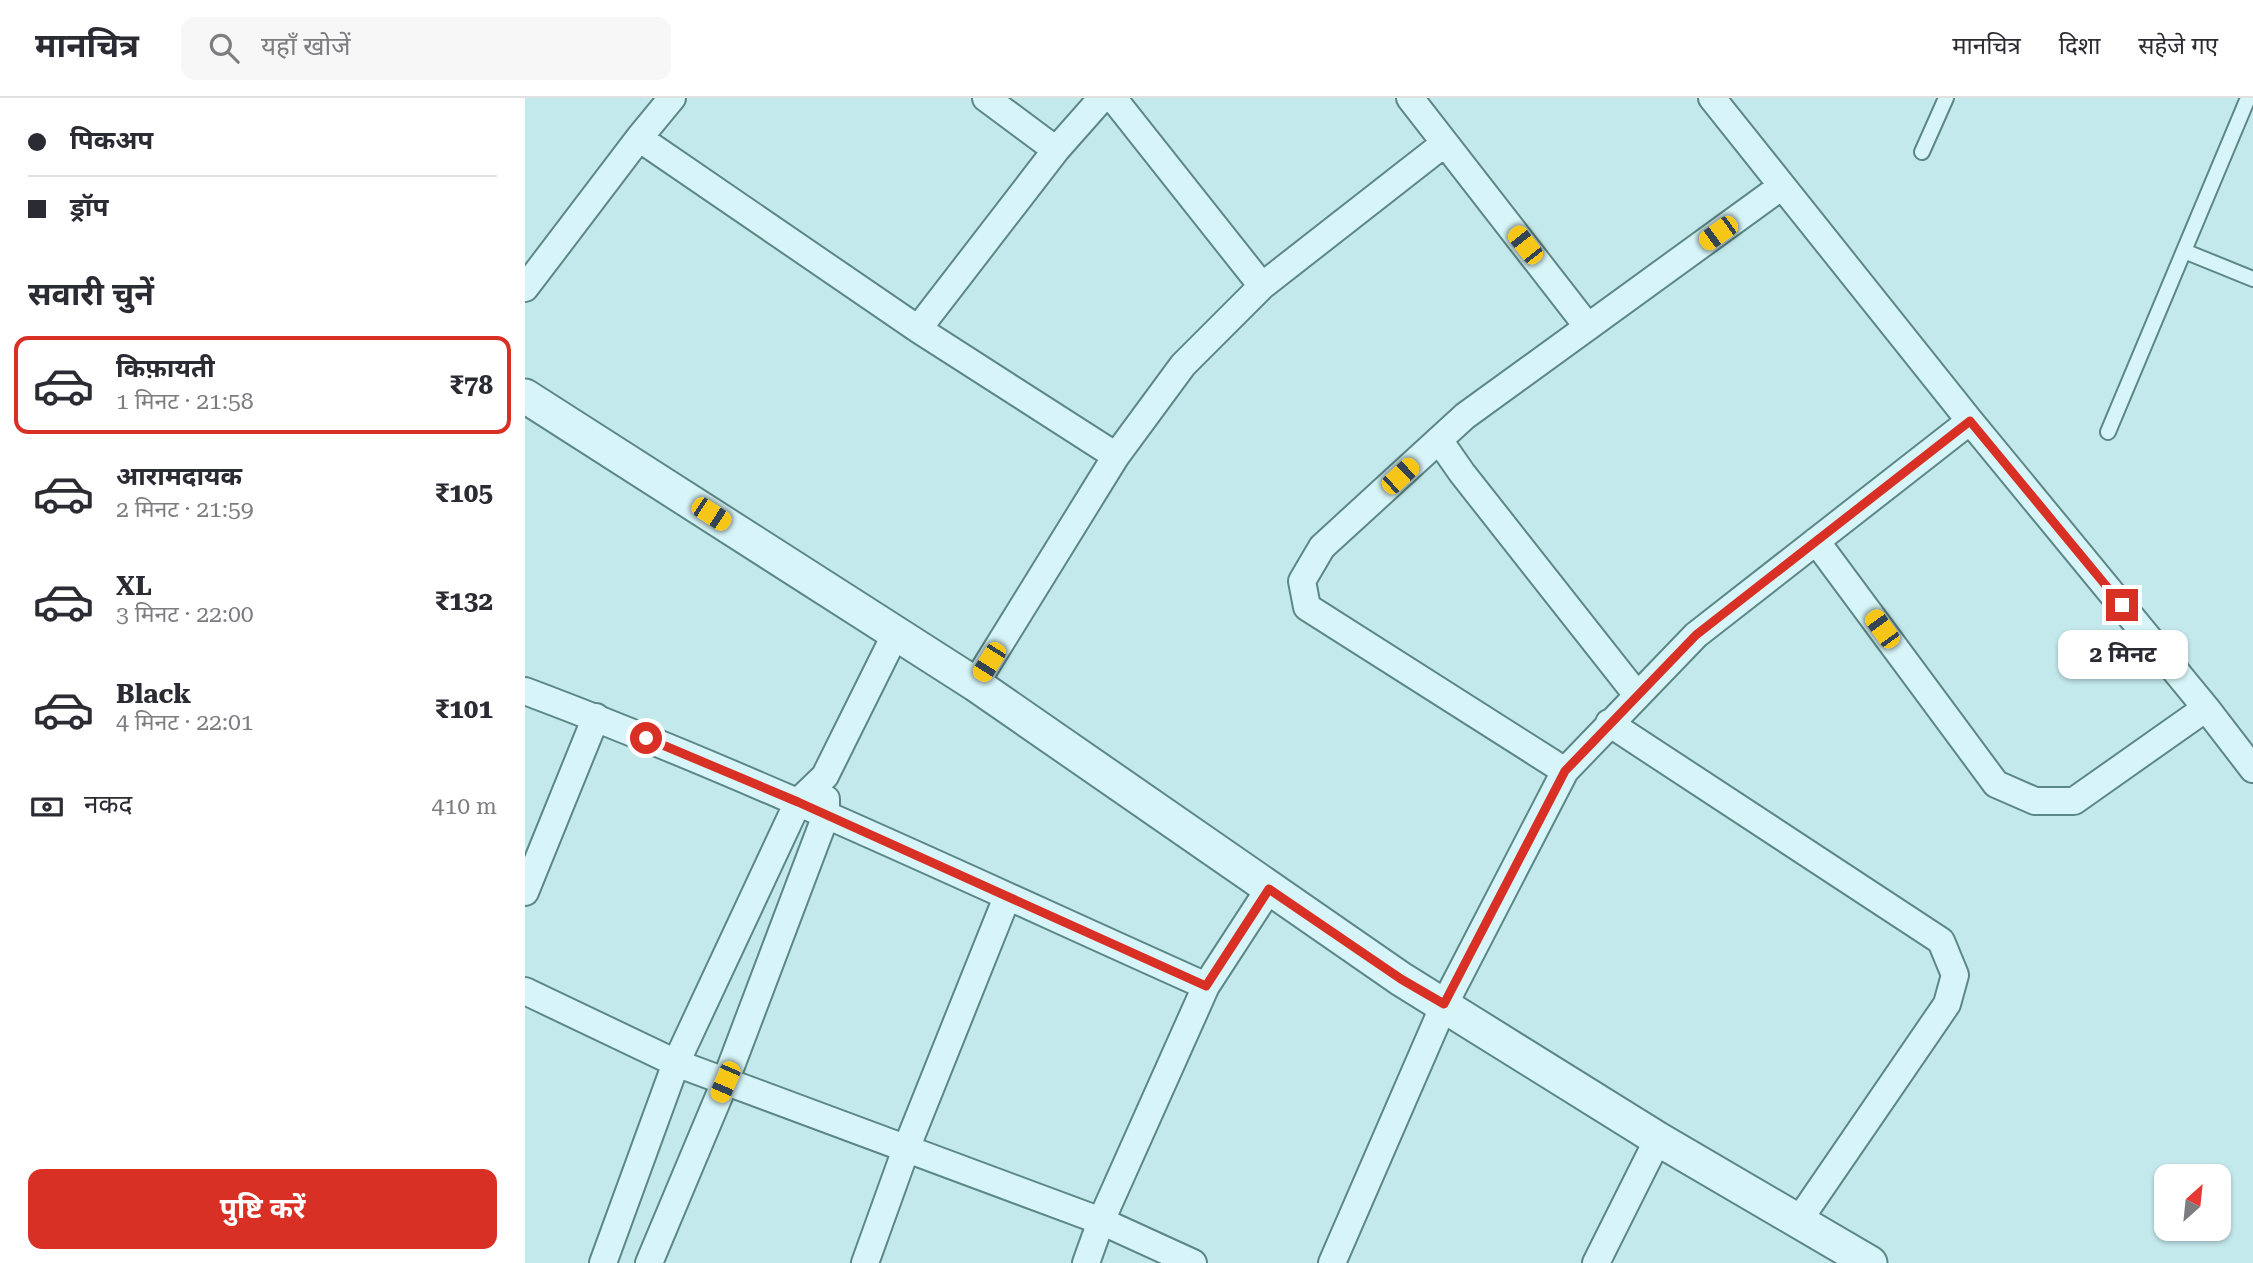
<!DOCTYPE html>
<html lang="hi">
<meta charset="utf-8">
<style>
body{margin:0;font-family:"Roboto Serif","Noto Sans Devanagari",serif;background:#f7f7f7;color:#2b2b33;height:100vh;display:flex;flex-direction:column;font-size:26px;white-space:nowrap}
*{box-sizing:border-box;margin:0}
p{font-size:23px;color:#7c7c81}
.icon{flex:none;width:38px;height:38px;fill:none;stroke:currentColor;stroke-width:2;stroke-linecap:round;stroke-linejoin:round}
.map{position:relative;flex:1;overflow:hidden}
.sheet{display:flex;flex-direction:column;background:#fff;width:525px}
.sheet>*{flex:none}
.hud{display:grid;align-content:center;height:154px;padding:0 28px;background:#fff}
.needle{width:46px;rotate:27deg}
.fabs{position:absolute;left:1629px;top:1066px;display:grid;gap:14px}
.fabs a{display:grid;place-items:center;width:77px;height:77px;border-radius:14px;background:#fff;box-shadow:0 2px 5px #0004;font-size:35px}
.end{position:absolute;width:32px;height:32px;margin:-16px;border:9px solid #d93025;background:#fff;box-shadow:0 0 0 4px #fff}
.from{border-radius:50%}
.bubble{position:absolute;height:49px;border-radius:14px;background:#fff;box-shadow:0 2px 5px #0004;font-size:23px;font-weight:700;line-height:49px;text-align:center}
.car{position:absolute;width:21px;height:42px;margin:-21px -10px;border-radius:9px;box-shadow:0 0 5px 2px #0007;background:linear-gradient(#f5c518 24%,#345 0 40%,#f5c518 0 76%,#345 0 86%,#f5c518 0)}
.hud b{display:flex;align-items:center;gap:24px;height:66px;font-size:26px}
.hud b+b{border-top:2px solid #e1e1e2}
.hud i{width:18px;height:18px;background:#2b2b33}
ul{padding:0;list-style:none}
li{display:flex;align-items:center;gap:21px;height:98px;margin:0 14px 10px;padding:0 14px;border:4px solid transparent;border-radius:14px}
li div{flex:1}
li b{display:block;font-size:26px}
li em{font-style:normal;font-weight:700}
li.on{border-color:#d93025}
li>.icon{width:63px;height:63px;stroke-width:1.5}
h2{padding:0 28px;font-size:32px;line-height:84px}
.pay{display:flex;align-items:center;gap:18px;height:77px;padding:0 28px;font-size:26px}
.pay p{margin-inline-start:auto}
.cta{display:flex;gap:14px;margin-top:auto;padding:14px 28px}
.cta a{flex:1;height:80px;border-radius:14px;background:#d93025;color:#fff;font-size:28px;font-weight:700;line-height:80px;text-align:center}
header{display:flex;align-items:center;gap:42px;box-sizing:border-box;height:98px;padding:0 35px;background:#fff;border-bottom:2px solid #e1e1e2}
header strong{font-size:33px}
nav{display:flex;gap:38px;margin-inline-start:auto;font-size:24px}
.search{width:490px;height:63px;background:#f7f7f7;display:flex;align-items:center;gap:18px;box-sizing:border-box;padding:0 24px;border-radius:14px;color:#7c7c81;font-size:26px}
main{display:flex;flex:1;min-height:0}
.map>svg:first-child{display:block}
</style>
<header>
<strong>मानचित्र</strong>
<div class="search"><svg class="icon" aria-label="search" viewBox="0 0 24 24"><circle cx="10" cy="10" r="6"/><path d="M15 15l6 6"/></svg>यहाँ खोजें</div>
<nav><a>मानचित्र</a><a>दिशा</a><a>सहेजे गए</a></nav>
</header>
<main>
<section class="sheet">
<div class="hud">
<b><i class="from"></i>पिकअप</b>
<b><i></i>ड्रॉप</b>
</div>
<h2>सवारी चुनें</h2>
<ul>
<li class="on"><svg class="icon" aria-label="car" viewBox="0 0 24 24"><path d="M5 17H2v-5l4-1 3-4h7l3 4 3 1v5h-3M9 17h6M6 11h13"/><circle cx="7" cy="17" r="2"/><circle cx="17" cy="17" r="2"/></svg><div><b>किफ़ायती</b><p>1 मिनट · 21:58</p></div><em>₹78</em></li>
<li><svg class="icon" aria-label="car" viewBox="0 0 24 24"><path d="M5 17H2v-5l4-1 3-4h7l3 4 3 1v5h-3M9 17h6M6 11h13"/><circle cx="7" cy="17" r="2"/><circle cx="17" cy="17" r="2"/></svg><div><b>आरामदायक</b><p>2 मिनट · 21:59</p></div><em>₹105</em></li>
<li><svg class="icon" aria-label="car" viewBox="0 0 24 24"><path d="M5 17H2v-5l4-1 3-4h7l3 4 3 1v5h-3M9 17h6M6 11h13"/><circle cx="7" cy="17" r="2"/><circle cx="17" cy="17" r="2"/></svg><div><b>XL</b><p>3 मिनट · 22:00</p></div><em>₹132</em></li>
<li><svg class="icon" aria-label="car" viewBox="0 0 24 24"><path d="M5 17H2v-5l4-1 3-4h7l3 4 3 1v5h-3M9 17h6M6 11h13"/><circle cx="7" cy="17" r="2"/><circle cx="17" cy="17" r="2"/></svg><div><b>Black</b><p>4 मिनट · 22:01</p></div><em>₹101</em></li>
</ul>
<div class="pay"><svg class="icon" aria-label="cash" viewBox="0 0 24 24"><path d="M3 7h18v10H3z"/><circle cx="12" cy="12" r="2"/></svg>नकद<p>410 m</p></div>
<div class="cta"><a>पुष्टि करें</a></div>
</section>
<div class="map">
<svg width="1728" height="1165" viewBox="0 0 1728 1165">
<rect width="100%" height="100%" fill="#c4e9ed"/>
<g fill="none" stroke-linecap="round" stroke-linejoin="round">
<g stroke="#5b8784" stroke-width="18">
<path id="service" d="M1397,54L1421,0
M1659,153L1728,181
M1583,334L1723,0"/>
</g>
<g stroke="#5b8784" stroke-width="30">
<path id="minor" d="M461,0L531,52
M588,0L737,188
M885,0L1063,229
M1187,0L1445,323L1681,610L1728,671
M114,40L393,231L591,358
M0,190L114,40L147,0
M393,231L531,52L577,0
M914,342L937,375L1112,597
M1291,443L1471,686L1510,703H1549L1681,610
M450,586L591,358L658,267L737,188L920,45
M0,593C232,680 455,787 681,888
M1084,625L1416,843L1430,877L1422,906L1274,1122
M1040,673L782,509L777,483L797,449L940,318L1257,88
M0,794L71,619
M0,893L151,965L576,1123L668,1165
M78,1165L151,965L273,704L300,678L371,535
M124,1165L200,984L301,717V701
M340,1165L381,1051L482,799
M561,1165L576,1123L681,888L744,791
M807,1165L919,907L1040,673L1171,537L1445,323
M1071,1165L1133,1041"/>
</g>
<g stroke="#5b8784" stroke-width="37">
<path id="tertiary" d="M0,298L450,586L876,881L1133,1041L1345,1165"/>
</g>
<use href="#service" stroke="#d7f5f8" stroke-width="14"/>
<use href="#minor" stroke="#d7f5f8" stroke-width="26"/>
<use href="#tertiary" stroke="#d7f5f8" stroke-width="33"/>
</g>
<g fill="none" stroke-linecap="round" stroke-linejoin="round">
<path stroke="#d93025" stroke-width="9" d="M121,640L273,704L681,888L744,791L876,881L919,906L1040,673L1171,537L1445,323L1597,507"/>
</g>
</svg>
<div class="fabs">
<a><svg class="needle" viewBox="-14 -14 28 28"><path d="M0-13l5 13h-10z" fill="#e53935"/><path d="M0 13l5-13h-10z" fill="#7c7c81"/></svg></a>
</div>
<i class="end from" style="left:121px;top:640px"></i>
<i class="end" style="left:1597px;top:507px"></i>
<div class="bubble" style="left:1533px;top:532px;width:130px">2 मिनट</div>
<i class="car" style="left:1193px;top:135px;rotate:234deg"></i>
<i class="car" style="left:1000px;top:147px;rotate:322deg"></i>
<i class="car" style="left:875px;top:378px;rotate:47deg"></i>
<i class="car" style="left:186px;top:416px;rotate:123deg"></i>
<i class="car" style="left:1357px;top:531px;rotate:324deg"></i>
<i class="car" style="left:464px;top:564px;rotate:212deg"></i>
<i class="car" style="left:200px;top:984px;rotate:203deg"></i>
</div>
</main>
